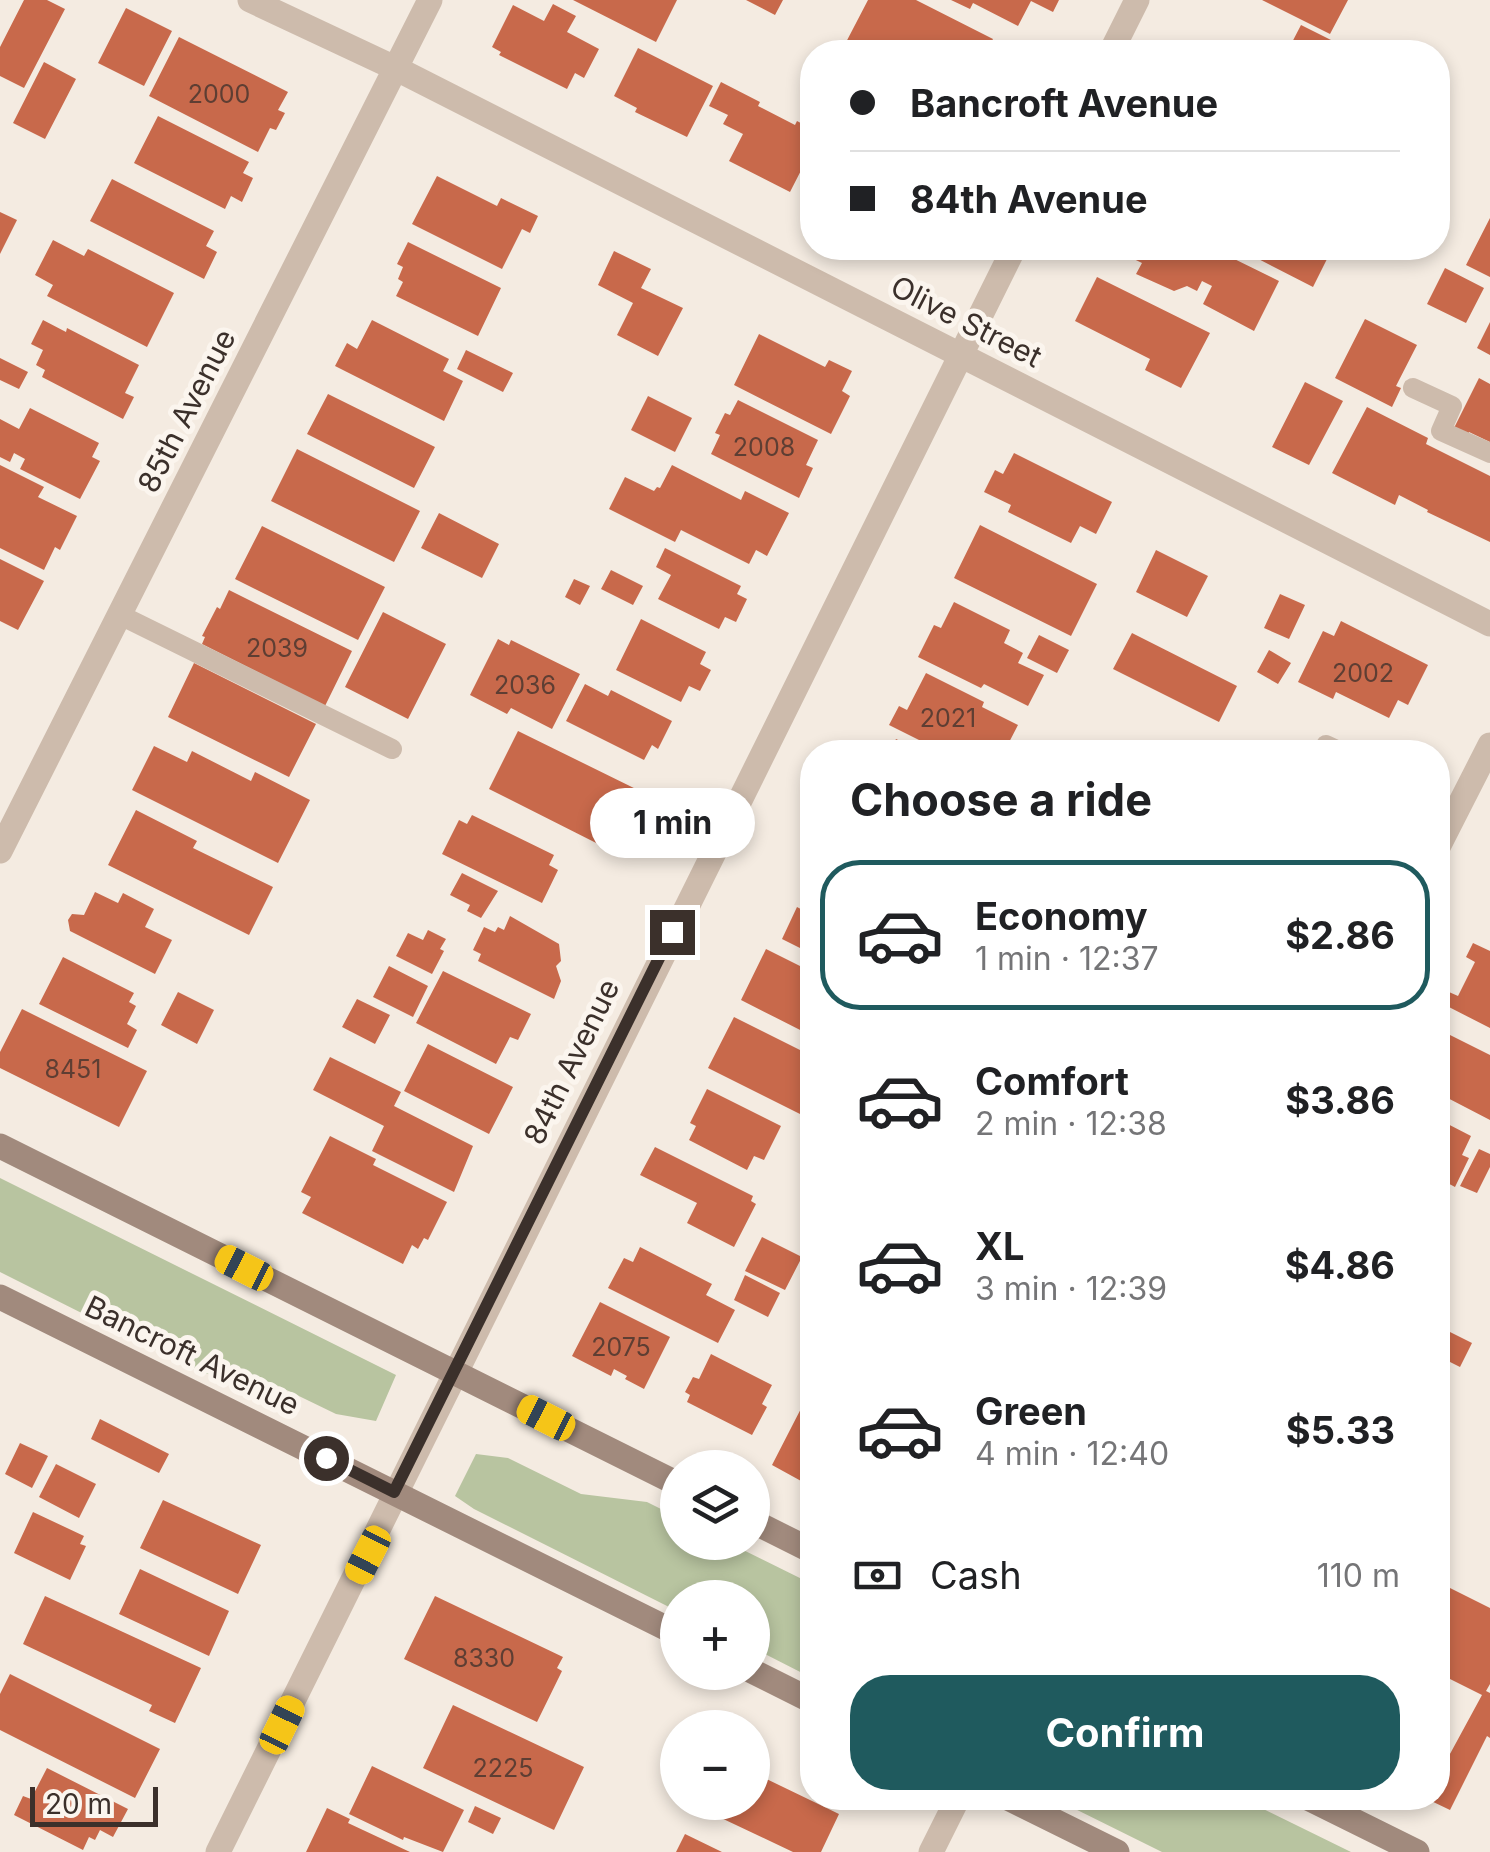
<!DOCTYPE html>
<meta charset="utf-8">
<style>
body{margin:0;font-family:Inter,sans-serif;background:#f6f6f6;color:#202124;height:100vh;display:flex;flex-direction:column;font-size:38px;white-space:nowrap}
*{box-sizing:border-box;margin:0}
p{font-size:32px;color:#757577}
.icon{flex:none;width:55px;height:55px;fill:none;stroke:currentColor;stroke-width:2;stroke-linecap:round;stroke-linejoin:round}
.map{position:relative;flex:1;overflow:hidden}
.details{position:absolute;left:800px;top:740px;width:650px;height:1070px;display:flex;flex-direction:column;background:#fff;border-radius:40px;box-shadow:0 5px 15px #0003}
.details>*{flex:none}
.hud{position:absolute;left:800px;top:40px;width:650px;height:220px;border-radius:40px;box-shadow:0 5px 15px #0003;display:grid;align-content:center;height:220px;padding:0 50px;background:#fff}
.controls{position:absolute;left:660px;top:1450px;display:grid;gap:20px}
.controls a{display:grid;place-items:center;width:110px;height:110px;border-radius:50%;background:#fff;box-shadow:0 5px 15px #0003;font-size:50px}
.scale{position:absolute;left:30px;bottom:25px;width:128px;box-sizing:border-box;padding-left:10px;border:5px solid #3b302b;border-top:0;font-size:28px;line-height:35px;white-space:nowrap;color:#3b302b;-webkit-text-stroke:8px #fbf5ee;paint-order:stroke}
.end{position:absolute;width:45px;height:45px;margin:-22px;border:12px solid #3b302b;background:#fff;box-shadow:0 0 0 5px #fff}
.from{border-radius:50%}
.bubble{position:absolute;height:70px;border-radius:35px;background:#fff;box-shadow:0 5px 15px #0003;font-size:32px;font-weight:700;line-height:70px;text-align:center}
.car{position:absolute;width:30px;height:60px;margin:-30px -15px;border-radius:12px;box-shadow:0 0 8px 2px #0007;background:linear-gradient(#f5c518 24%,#345 0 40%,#f5c518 0 76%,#345 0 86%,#f5c518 0)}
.hud b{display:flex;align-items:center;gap:35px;height:95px;font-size:38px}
.hud b+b{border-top:2px solid #e0e0e0}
.hud i{width:25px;height:25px;background:#202124}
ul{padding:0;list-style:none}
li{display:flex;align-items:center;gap:30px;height:150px;margin:0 20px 15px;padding:0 30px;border:5px solid transparent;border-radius:40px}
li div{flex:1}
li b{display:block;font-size:38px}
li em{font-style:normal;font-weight:700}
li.on{border-color:#1f5a5e}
li>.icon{width:90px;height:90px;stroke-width:1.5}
h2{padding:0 50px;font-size:45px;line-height:120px}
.pay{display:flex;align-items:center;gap:25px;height:110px;padding:0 50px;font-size:38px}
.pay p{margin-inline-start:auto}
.button{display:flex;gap:20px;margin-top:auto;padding:20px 50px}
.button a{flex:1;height:115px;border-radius:40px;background:#1f5a5e;color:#fff;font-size:40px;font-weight:700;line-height:115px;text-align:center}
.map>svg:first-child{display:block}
</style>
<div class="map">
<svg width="1490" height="1852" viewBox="0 0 1490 1852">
<rect width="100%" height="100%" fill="#f4ebe1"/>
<path fill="#b8c4a0" d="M0,1178L396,1375L376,1421L336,1414L270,1382L201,1373L0,1272Z
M476,1454L508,1458L581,1494L647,1502L677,1517L678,1542L729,1543L812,1584V1678L753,1648L752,1598H678L677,1611L474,1509L455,1496Z
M1053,1798H1241L1351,1852H1162Z"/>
<path fill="#c8694b" d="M24,0H47L65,9L24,88L0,76V47Z
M573,0H677L656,42Z
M746,0H783L775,15Z
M868,0H916L993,39L986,52H852L843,48Z
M951,0H1059L1053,12L1031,1L1018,26L973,3L970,9Z
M1262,0H1348L1330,34Z
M553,4L576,16L567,32L599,49L584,78L575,73L567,89L499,55L501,52L492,47L513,5L544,21Z
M126,8L172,31L144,86L98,63Z
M1301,25L1355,52H1287Z
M179,37L288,92L278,110L285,113L276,130L270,128L258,152L149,96Z
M638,48L713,86L687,137L635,112L637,108L614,96Z
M44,62L76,79L45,139L13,123Z
M721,82L760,102L758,106L795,125L797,121L812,129V149L790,192L729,161L743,134L723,124L728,115L709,106Z
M158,116L249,162L243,173L253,178L242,202L231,196L225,209L134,163Z
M437,176L497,206L501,198L538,216L530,233L522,229L502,269L412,224Z
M112,179L214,231L206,246L217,252L204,279L90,221Z
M0,212L17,220L0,254Z
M1490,218V277L1466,265Z
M53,240L84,256L88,249L174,293L147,347L47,296L53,285L35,275Z
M408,242L501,288L478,336L396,296L403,282L398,279L403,267L397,264Z
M1111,248H1212L1279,281L1254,331L1203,304L1212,286L1202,281L1197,291L1187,286L1174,291L1136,274L1142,263Z
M1245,248H1320L1330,253L1313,287L1243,251Z
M614,251L651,269L641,288L683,308L658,356L617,335L633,303L598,285Z
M1445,268L1484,288L1466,323L1427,304Z
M1097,277L1210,333L1181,388L1145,370L1150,359L1075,321Z
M1365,319L1417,345L1396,386L1401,388L1392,407L1335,378Z
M43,320L66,332L67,328L139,365L125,393L134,397L123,419L42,377L45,370L36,365L43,350L31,344Z
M372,320L449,359L443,371L463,381L444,421L335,366L347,343L357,349Z
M1490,322V355L1477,348Z
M759,334L825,367L829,360L852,371L842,391L850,396L831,434L734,385Z
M466,350L513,373L503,392L457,369Z
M0,358L28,372L19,389L0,380Z
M1479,378L1490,384V442L1469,432L1467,437L1453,430Z
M1305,382L1343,401L1309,465L1272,447Z
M328,394L435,447L414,488L307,434Z
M648,396L692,418L675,452L631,430Z
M738,400L818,440L806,465L813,468L799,498L711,454L720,435L715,433L725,413L730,415Z
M1367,407L1428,438L1426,444L1490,476V542L1427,512L1428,510L1399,495L1395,505L1332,473Z
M30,408L99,443L92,457L100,461L80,499L20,469L25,459L14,453L10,462L0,457V419L19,429Z
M297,449L420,511L394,562L271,501Z
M1014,453L1112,502L1096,534L1080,526L1071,543L1008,512L1011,505L984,492L995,470L1003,474Z
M0,465L44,487L38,497L77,516L60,550L55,547L44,570L0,548Z
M672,465L741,500L745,491L789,513L767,556L756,550L749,564L681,530L675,542L609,509L625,477L654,491L657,487L660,488Z
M439,513L499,544L482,578L421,548Z
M980,525L1097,584L1071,636L954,578Z
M262,526L385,587L358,640L235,579Z
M665,548L741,586L737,594L747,599L736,622L725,617L719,629L658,599L671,575L656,567Z
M1156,550L1208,576L1187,617L1136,592Z
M0,559L44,581L18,630L0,621Z
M611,570L643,586L633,605L601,589Z
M574,579L590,586L580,605L565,597Z
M229,590L352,651L325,706L202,644L205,637L202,636L217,607L220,609Z
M1280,594L1305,605L1289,639L1264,628Z
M954,602L1010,630L1004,643L1023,653L1018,663L1044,675L1028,706L984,684L981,688L918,657L934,625L941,628Z
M383,612L446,644L408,719L345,687Z
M641,619L706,652L700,664L711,670L700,691L689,686L681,702L616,670Z
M1341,621L1428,665L1408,705L1398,700L1389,718L1336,692L1333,699L1298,682L1323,631L1334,636Z
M1132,633L1237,686L1219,722L1113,669Z
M1039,635L1069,650L1057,673L1027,658Z
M498,639L509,645L511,640L580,674L552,729L511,708L507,714L470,695Z
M1269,650L1291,663L1278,684L1257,672Z
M194,663L316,724L289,777L168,717Z
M926,673L984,702L982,707L1018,725L1004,752H943L889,725L899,706L907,710Z
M585,684L608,696L611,690L672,721L658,749L652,745L644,760L566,721Z
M518,731L642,792L612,851L489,789Z
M896,739L923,752H890Z
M154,746L187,762L192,751L251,781L255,772L310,800L278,863L132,790Z
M136,810L197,841L193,848L273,887L249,935L108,865Z
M472,815L554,855L549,865L558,870L542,903L442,854L459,820L467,824Z
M462,873L498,891L481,918L467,911L470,905L450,895Z
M95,892L118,903L123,893L154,909L145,927L172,940L155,974L70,931L68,920L72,914L84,915Z
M797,907L812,915V954L782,939Z
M510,916L559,944L561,961L556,966L561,981L554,999L478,961L481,954L473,950L484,927L495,932L498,927L504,930Z
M428,930L446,939L440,949L444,951L432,974L396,956L408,933L423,940Z
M1473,943L1490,951V1028L1443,1004L1449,992L1458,996L1475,962L1466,957Z
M766,949L812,972V1036L741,1000Z
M63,957L134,993L129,1002L136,1006L127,1024L137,1030L128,1048L39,1004Z
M389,966L428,986L413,1017L373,997Z
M443,971L531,1014L518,1040L510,1037L496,1064L416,1023Z
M178,992L214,1010L197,1044L161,1025Z
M357,999L390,1015L375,1044L342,1027Z
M22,1009L147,1071L119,1127L0,1068V1052Z
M734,1017L812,1056V1120L708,1068Z
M1438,1029L1490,1055V1120L1438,1093Z
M428,1044L513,1087L489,1134L404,1091Z
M330,1057L401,1092L394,1106L473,1146L454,1192L372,1151L384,1126L313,1090Z
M707,1089L781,1126L764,1160L754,1156L747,1170L689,1140L696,1126L690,1123Z
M1438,1119L1471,1136L1462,1155L1469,1158L1455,1187L1438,1178Z
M330,1136L376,1159L373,1165L447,1202L428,1240L424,1238L418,1249L412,1245L403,1264L302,1213L311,1197L301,1192Z
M655,1147L753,1196L751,1201L756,1204L734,1247L687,1223L697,1203L640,1175Z
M1479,1149L1490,1154V1167L1477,1193L1460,1186Z
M762,1237L802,1257L785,1290L745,1271Z
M640,1247L712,1284L706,1295L735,1310L718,1343L608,1288L624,1258L633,1262Z
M745,1275L780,1293L768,1317L734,1300Z
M1438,1280L1450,1287L1438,1312Z
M600,1302L670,1337L644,1389L625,1379L627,1376L614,1369L611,1376L572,1356Z
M1438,1326L1472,1343L1460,1367L1438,1356Z
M711,1354L772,1385L762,1404L767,1407L752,1435L687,1402L690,1395L685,1392L693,1377L699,1379Z
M809,1393L812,1395V1487L772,1465Z
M100,1419L169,1454L159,1473L91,1439Z
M20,1443L48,1456L32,1488L5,1474Z
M56,1464L96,1484L79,1518L39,1497Z
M163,1500L261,1545L238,1594L140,1548Z
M33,1512L84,1536L80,1544L86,1546L70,1580L14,1553Z
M140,1569L229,1611L209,1656L119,1614Z
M1438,1582L1490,1608V1684L1486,1691L1490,1693V1738L1487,1736L1450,1810L1425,1798H1438V1776L1482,1695L1438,1673V1633L1443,1621L1438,1618Z
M45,1596L201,1668L175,1723L149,1711L152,1705L23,1644Z
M435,1596L563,1657L557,1668L562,1671L537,1722L404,1659Z
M10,1674L160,1749L135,1798L0,1730V1694Z
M453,1705L584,1767L554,1830L423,1768Z
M372,1766L464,1810L443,1852L404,1837L403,1840L349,1814Z
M47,1768L128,1809L113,1837L100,1830L95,1840L89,1837L83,1850L14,1815L23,1796L31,1799Z
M752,1772L839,1814L821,1852H793L700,1808L703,1802H752Z
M475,1806L501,1818L493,1834L468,1822Z
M327,1808L350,1819L348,1823L410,1852H306Z
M685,1834L722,1852H676Z"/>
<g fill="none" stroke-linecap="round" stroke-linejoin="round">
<path stroke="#cdbbac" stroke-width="20" d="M1413,388L1452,406L1441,431L1490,453
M120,615L392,749
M1326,745L1341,752
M1438,803L1456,812"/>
<path stroke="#cdbbac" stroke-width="25" d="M250,0L397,69L1490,624
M1111,52L1137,0
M1438,847L1490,745
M0,851L430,0
M218,1852L1014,248
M931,1852L958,1798"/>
<path stroke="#a18a7d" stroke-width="25" d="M0,1146L678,1484
M0,1297L678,1634
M752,1521L812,1551
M752,1671L812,1701
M1008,1798L1117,1852
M1308,1798L1417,1852"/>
</g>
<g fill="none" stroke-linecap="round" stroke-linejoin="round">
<path stroke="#3b302b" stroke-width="12" d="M326,1458L394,1492L672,932"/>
</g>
<g text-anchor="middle" stroke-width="10" stroke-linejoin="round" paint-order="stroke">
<g font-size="25" fill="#5e3e33">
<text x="219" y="103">2000</text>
<text x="764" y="456">2008</text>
<text x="277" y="657">2039</text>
<text x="1363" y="682">2002</text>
<text x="525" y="694">2036</text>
<text x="948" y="727">2021</text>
<text x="73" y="1078">8451</text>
<text x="621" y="1356">2075</text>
<text x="484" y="1667">8330</text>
<text x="503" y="1777">2225</text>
</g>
<g font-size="30" fill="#3b302b" stroke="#fbf5ee">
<text transform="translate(966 322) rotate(27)" y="10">Olive Street</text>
<text transform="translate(187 411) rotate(-63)" y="10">85th Avenue</text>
<text transform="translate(572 1062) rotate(-64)" y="10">84th Avenue</text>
<text transform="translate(192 1356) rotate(26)" y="10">Bancroft Avenue</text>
</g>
</g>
</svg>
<div class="controls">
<a><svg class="icon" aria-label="layers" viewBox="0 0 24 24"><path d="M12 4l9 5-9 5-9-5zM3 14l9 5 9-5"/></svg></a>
<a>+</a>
<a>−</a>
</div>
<div class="scale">20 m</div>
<i class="end from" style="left:326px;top:1458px"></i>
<i class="end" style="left:672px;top:932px"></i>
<div class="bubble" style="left:590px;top:788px;width:165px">1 min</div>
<i class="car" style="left:244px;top:1268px;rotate:297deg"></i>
<i class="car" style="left:546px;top:1418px;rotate:297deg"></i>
<i class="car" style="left:368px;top:1555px;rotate:207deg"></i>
<i class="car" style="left:282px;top:1725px;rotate:26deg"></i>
<div class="hud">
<b><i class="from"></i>Bancroft Avenue</b>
<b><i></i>84th Avenue</b>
</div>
<section class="details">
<h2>Choose a ride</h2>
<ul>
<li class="on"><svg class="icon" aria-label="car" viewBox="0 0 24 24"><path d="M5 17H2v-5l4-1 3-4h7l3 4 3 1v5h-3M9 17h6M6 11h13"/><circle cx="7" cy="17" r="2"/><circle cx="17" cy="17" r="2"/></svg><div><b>Economy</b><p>1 min · 12:37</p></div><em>$2.86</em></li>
<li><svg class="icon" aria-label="car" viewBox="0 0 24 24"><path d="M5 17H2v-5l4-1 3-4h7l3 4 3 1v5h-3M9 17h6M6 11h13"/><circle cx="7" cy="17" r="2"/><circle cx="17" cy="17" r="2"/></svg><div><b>Comfort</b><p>2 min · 12:38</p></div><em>$3.86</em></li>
<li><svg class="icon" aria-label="car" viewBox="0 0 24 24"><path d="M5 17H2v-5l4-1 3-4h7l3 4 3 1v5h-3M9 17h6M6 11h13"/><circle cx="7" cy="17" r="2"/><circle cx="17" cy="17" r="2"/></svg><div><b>XL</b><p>3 min · 12:39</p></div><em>$4.86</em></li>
<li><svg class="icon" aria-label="car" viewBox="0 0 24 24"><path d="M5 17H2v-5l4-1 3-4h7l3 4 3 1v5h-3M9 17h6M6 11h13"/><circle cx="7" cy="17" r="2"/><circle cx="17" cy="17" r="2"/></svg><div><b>Green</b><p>4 min · 12:40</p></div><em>$5.33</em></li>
</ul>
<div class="pay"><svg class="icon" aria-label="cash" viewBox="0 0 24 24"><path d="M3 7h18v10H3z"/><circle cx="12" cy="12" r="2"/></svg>Cash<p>110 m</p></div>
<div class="button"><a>Confirm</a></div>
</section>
</div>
